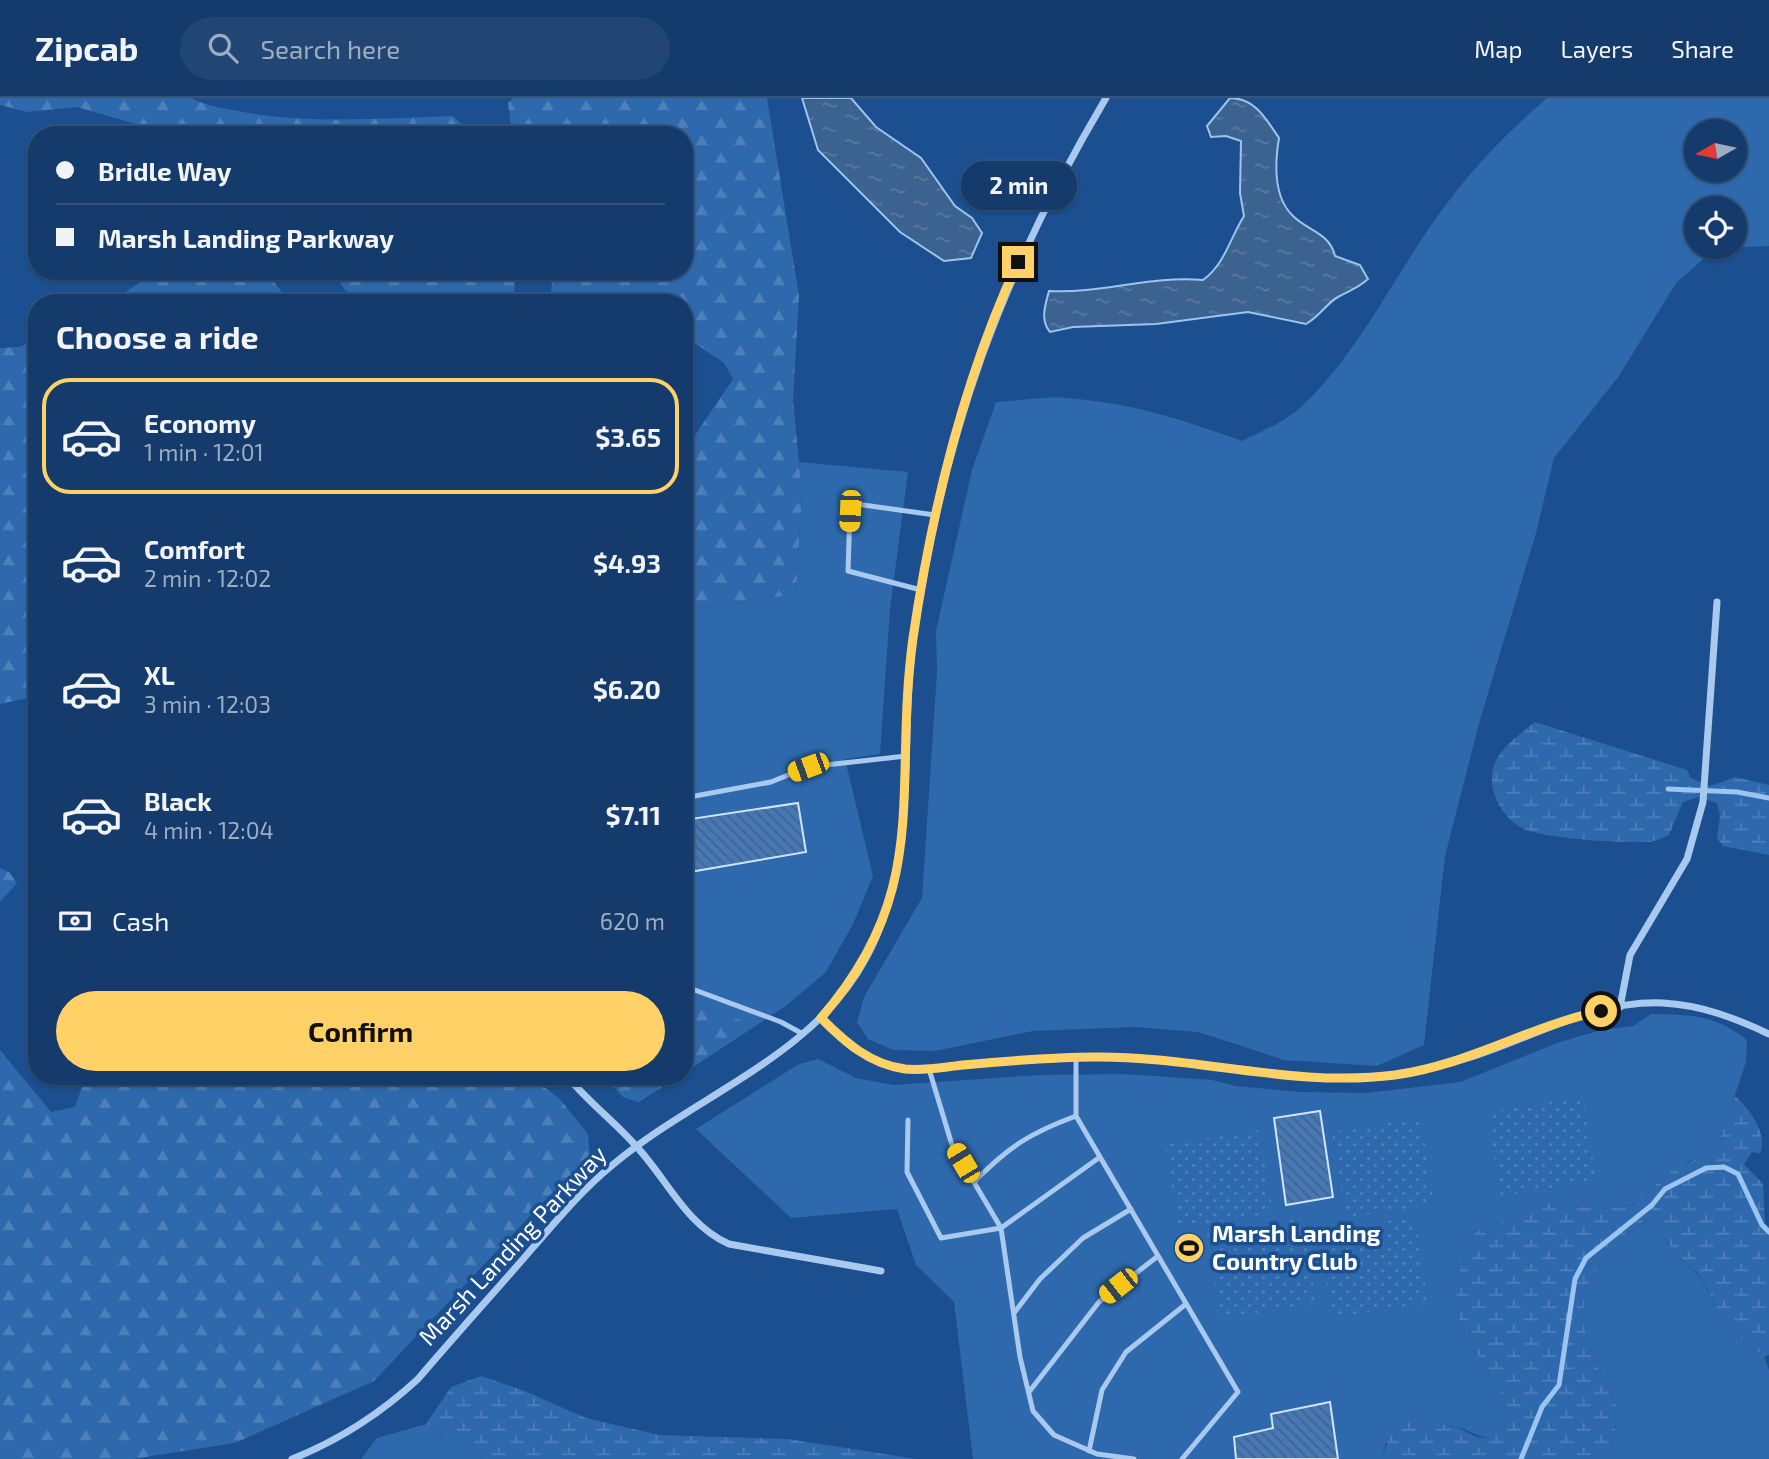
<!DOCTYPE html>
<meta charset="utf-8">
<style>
body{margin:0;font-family:"Exo 2",sans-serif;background:#214673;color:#f1f3f6;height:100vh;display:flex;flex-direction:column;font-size:26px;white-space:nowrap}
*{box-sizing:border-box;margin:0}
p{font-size:23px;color:#9dadc1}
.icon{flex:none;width:38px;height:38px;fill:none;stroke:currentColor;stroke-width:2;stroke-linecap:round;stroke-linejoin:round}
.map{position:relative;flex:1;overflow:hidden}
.details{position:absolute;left:28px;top:196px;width:665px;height:791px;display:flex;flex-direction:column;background:#143b6b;border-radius:28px;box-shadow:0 2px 5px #0004,0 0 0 2px #33557e}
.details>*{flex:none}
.banner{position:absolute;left:28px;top:28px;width:665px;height:154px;border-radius:28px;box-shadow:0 2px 5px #0004,0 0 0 2px #33557e;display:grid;align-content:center;height:154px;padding:0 28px;background:#143b6b}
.needle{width:46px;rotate:261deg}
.tools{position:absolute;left:1684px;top:21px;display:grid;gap:14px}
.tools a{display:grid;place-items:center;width:63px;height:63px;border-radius:50%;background:#143b6b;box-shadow:0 2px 5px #0004,0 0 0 2px #33557e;font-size:35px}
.end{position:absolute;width:32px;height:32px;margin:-16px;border:9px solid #ffd166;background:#111;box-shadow:0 0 0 4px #111}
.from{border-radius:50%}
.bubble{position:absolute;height:49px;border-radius:24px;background:#143b6b;box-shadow:0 2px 5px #0004,0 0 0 2px #33557e;font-size:23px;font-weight:700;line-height:49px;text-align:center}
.car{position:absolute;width:21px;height:42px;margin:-21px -10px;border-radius:9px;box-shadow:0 0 5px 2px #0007;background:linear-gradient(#f5c518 24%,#345 0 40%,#f5c518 0 76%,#345 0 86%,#f5c518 0)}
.banner b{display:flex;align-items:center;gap:24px;height:66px;font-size:26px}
.banner b+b{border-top:2px solid #33557e}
.banner i{width:18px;height:18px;background:#f1f3f6}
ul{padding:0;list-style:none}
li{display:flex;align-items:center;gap:21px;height:116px;margin:0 14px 10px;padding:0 14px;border:4px solid transparent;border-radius:28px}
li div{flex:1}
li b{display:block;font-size:26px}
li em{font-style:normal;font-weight:700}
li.active{border-color:#ffd166}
li>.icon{width:63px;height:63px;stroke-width:1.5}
h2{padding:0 28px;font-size:32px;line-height:84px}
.pay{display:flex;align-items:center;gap:18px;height:77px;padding:0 28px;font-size:26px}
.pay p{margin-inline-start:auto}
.action{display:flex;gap:14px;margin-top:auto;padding:14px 28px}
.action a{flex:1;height:80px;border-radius:42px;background:#ffd166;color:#111;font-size:28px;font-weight:700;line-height:80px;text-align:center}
header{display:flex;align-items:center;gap:42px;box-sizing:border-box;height:98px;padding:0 35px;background:#143b6b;border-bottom:2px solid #33557e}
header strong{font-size:33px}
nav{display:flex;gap:38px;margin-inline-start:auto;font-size:24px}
.search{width:490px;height:63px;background:#214673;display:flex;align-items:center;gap:18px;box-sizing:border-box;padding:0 24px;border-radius:38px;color:#9dadc1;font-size:26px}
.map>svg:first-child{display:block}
</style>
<header>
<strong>Zipcab</strong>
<div class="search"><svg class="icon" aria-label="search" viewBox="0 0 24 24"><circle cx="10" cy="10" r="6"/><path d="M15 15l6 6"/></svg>Search here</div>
<nav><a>Map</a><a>Layers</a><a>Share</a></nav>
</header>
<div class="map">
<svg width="1769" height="1361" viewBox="0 0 1769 1361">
<defs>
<pattern id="forest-firs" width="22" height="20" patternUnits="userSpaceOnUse" patternTransform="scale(1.75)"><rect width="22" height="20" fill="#2e69ad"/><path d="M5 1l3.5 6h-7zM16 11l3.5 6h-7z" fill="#4d80b9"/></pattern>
<pattern id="wetland-marsh" width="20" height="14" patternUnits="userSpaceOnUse" patternTransform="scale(1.75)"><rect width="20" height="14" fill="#2e69ad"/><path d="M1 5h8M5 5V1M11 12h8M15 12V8" fill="none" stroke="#4d80b9"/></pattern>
<pattern id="park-dots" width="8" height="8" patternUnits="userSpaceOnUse" patternTransform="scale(1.75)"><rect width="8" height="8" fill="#2e69ad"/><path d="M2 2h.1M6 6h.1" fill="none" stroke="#4d80b9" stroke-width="1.8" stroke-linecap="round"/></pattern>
<pattern id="water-ripples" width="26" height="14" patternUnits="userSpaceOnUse" patternTransform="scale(1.75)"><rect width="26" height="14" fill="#3c6290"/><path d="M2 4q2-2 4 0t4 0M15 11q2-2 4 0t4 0" fill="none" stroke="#597aa1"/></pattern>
<pattern id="building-back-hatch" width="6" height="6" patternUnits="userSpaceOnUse" patternTransform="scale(1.75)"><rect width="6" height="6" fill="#4478b7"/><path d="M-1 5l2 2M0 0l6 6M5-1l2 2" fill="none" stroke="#486282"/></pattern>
</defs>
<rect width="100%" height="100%" fill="#1b4f8f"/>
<path fill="#2e69ad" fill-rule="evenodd" d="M1547,0H1769V148L1716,150L1676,185L1619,278L1554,360L1536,435L1480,622L1445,758L1424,947L1377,968L1284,962L1198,934L1135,929L1033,933L935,953L893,952L868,941L857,924L864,899L922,800L937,574L936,533L972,372L996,304C1019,303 1043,298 1066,300C1128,304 1184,322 1242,343C1262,333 1285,324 1302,308C1362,252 1398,169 1448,104C1477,65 1510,32 1547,0ZM1696,33H1734V72H1696ZM1696,110H1734V149H1696Z
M799,364L908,374L890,511L880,656L845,661L873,778L853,826L826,874L787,907L757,927L684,903V513L796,496L802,396Z
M1651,916C1691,917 1714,916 1747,942L1746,964L1720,1042L1711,1054L1688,1064L1631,1107L1601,1111L1547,1105L1475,1134L1454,1187L1458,1217L1470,1252L1478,1258L1505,1301L1508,1317L1504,1330L1489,1340C1477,1339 1469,1332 1457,1329C1435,1322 1407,1338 1386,1345L1381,1361H973L954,1204L916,1167L897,1111L791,1120L696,1031L799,966L818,961L856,980L893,987L1039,977L1126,976L1212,982L1235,988L1302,994L1366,995L1460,984L1557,945L1601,932L1633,928Z
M1648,1122L1653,1125L1675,1155L1701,1180L1727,1230L1764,1258L1769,1272V1361H1608L1619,1313L1594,1261L1584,1229V1193L1602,1162L1620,1149L1626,1136Z
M426,1326L483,1361H361L377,1340Z"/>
<path fill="url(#forest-firs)" d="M0,0H191C206,8 222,10 238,13C309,27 381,20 453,18L473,37H174L77,9L27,14L0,7Z
M513,0H767L799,198L793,301L802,396L796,496L684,513V451L687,449L693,423L684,382L685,352L733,281L724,265L684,238V205H550L553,173H684V37H512L508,5Z
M157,173H265L291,205H109Z
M332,173H515L514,205H360L345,192Z
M37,242V598L0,606V250L19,249Z
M0,770L9,774L17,785L0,804Z
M684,903L757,927L684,975Z
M0,952L51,1014L75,1009L86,978H529L559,1000L588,1036L590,1060L548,1099L374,1283L235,1345L133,1361H0Z
M603,978H679L639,1004L623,999Z"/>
<path fill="url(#wetland-marsh)" d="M1535,624L1687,672L1691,680L1710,688L1735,679L1769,687V757L1723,748L1717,740L1720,718L1717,705L1698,699L1683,704L1669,737C1663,740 1656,743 1649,744C1624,745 1541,741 1522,730C1501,719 1486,690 1494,667C1500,649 1522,635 1535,624Z
M1735,998C1749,1010 1769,1037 1760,1055L1752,1054L1744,1066L1763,1086L1765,1125L1769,1129V1257L1764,1258L1727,1230L1701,1179L1675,1155L1653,1125L1647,1122L1626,1136L1620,1149L1602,1162L1584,1193V1229L1594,1261L1619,1313L1608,1361H1381L1394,1328L1408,1321L1457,1329L1477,1339L1489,1340L1504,1330L1508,1317L1505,1301L1478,1258L1470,1252L1458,1217L1454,1187L1475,1134L1547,1105L1601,1111L1632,1107L1673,1072L1711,1054L1720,1042Z
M481,1278L525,1293L586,1320L659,1337L789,1341L916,1361H483L426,1326L451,1289Z"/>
<path fill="url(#park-dots)" d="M1583,999L1596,1082L1501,1098L1487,1014Z
M1421,1019L1434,1106L1346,1120L1332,1034Z
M1259,1032L1273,1115L1179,1130L1165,1047Z
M1415,1119L1428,1205L1332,1220L1319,1134Z
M1303,1120L1316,1205L1221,1221L1207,1136Z"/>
<path fill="url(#water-ripples)" stroke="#9cc4f0" stroke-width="2" d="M802,0H851L876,29L921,60L955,108L972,120L982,135L971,160L944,163L900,134L818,52Z
M1230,0C1255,0 1266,21 1279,40C1275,64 1273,99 1293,118C1308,133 1330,135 1335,158L1360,167L1368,181C1358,190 1349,193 1338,199C1327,205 1320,218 1306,226L1248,214L1156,226L1073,229L1050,234C1040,222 1045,208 1049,193C1101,196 1151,177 1203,182C1225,166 1230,140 1244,118L1240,95L1241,43L1226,38L1211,39L1207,28Z"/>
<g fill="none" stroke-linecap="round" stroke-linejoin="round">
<path stroke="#9cc4f0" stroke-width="5" d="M1668,691L1737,694L1769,700
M1521,1361L1542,1309L1559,1287L1575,1181L1586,1160L1652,1107L1665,1091L1706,1070L1724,1069L1738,1076L1762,1127L1769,1134"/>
</g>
<path fill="url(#building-back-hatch)" stroke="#cfe3fa" stroke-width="2" d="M798,705L806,754L684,775V722Z
M1320,1013L1333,1099L1286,1107L1274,1020Z
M1330,1304L1338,1361H1236L1234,1339L1273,1330L1271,1316Z"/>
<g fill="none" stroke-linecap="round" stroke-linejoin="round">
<path stroke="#a9c9ee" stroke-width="5" d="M921,492L848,473L850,413L856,406L935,417
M684,700L771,684L808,669L906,658
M684,888L781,924L803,936
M1076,960V1018L1238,1294L1182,1361
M929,971L952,1047L1001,1130L1020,1259L1033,1313L1054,1337L1097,1356L1134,1361
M908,1022L907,1074L941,1140L1001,1130L1100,1059
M974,1084C1008,1049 1030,1035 1076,1018
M1014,1215L1040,1181L1083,1140L1131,1111
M1029,1294L1099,1204L1158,1158
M1089,1353L1102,1292L1126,1254L1186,1206"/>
<path stroke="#a9c9ee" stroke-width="7" d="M1620,909L1630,857L1687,761L1703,704L1717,504
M821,920C845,944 869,966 905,971C924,973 944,969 963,967C1006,963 1051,959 1094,959C1195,958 1294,990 1394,977C1420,973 1447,967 1471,959C1534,939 1595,902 1663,905C1701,907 1735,920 1769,936
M567,978C588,1004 614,1023 636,1048C667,1081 686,1127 729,1146L881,1173
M292,1361C340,1342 380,1316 418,1281C453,1240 489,1200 524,1160C549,1131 574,1101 602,1076C686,1000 811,963 866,860C921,759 898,646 914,537C944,333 1001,177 1106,0"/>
</g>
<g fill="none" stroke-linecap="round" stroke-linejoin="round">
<path stroke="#ffd166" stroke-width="9" d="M1018,164C963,283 932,410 913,540C892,692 934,790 821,920C845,944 869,966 905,971C924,973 944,969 963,967C1006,963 1051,959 1095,959C1195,958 1295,990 1395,977C1468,967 1530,928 1601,913"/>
</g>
<defs>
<g id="stadium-disc" transform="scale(1.575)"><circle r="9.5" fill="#ffd166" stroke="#1b4f8f"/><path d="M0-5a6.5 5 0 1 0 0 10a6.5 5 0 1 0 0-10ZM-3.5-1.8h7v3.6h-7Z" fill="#111"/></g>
</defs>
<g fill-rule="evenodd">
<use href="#stadium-disc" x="1189" y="1150"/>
</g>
<g text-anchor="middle" stroke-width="7" stroke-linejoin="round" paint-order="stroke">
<g font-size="24" font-weight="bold" fill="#fff" stroke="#1b4f8f" text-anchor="start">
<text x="1212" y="1144">Marsh Landing<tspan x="1212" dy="28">Country Club</tspan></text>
</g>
<g font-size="24" fill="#fff" stroke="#1b4f8f">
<text transform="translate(513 1148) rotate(-47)" y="8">Marsh Landing Parkway</text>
</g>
</g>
</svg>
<div class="tools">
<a><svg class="needle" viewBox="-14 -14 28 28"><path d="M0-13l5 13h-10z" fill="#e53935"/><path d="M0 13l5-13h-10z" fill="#9dadc1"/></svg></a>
<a><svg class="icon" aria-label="locate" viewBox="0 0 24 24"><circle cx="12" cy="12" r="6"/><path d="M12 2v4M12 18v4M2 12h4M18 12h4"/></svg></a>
</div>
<i class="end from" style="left:1601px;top:913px"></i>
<i class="end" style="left:1018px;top:164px"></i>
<div class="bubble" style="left:961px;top:63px;width:116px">2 min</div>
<i class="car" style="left:850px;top:413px;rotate:183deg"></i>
<i class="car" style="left:808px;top:669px;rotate:250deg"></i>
<i class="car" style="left:963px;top:1065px;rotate:329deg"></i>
<i class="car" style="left:1118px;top:1188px;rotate:232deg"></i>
<div class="banner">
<b><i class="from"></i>Bridle Way</b>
<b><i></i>Marsh Landing Parkway</b>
</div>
<section class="details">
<h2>Choose a ride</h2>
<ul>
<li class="active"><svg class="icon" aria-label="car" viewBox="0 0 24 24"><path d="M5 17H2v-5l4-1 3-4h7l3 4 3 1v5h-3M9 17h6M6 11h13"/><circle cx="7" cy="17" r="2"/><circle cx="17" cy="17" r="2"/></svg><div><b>Economy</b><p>1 min · 12:01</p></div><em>$3.65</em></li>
<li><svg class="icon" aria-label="car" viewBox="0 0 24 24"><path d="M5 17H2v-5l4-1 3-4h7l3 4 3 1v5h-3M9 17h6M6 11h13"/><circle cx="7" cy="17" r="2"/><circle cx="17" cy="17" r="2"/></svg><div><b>Comfort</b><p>2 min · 12:02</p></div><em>$4.93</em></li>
<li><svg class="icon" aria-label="car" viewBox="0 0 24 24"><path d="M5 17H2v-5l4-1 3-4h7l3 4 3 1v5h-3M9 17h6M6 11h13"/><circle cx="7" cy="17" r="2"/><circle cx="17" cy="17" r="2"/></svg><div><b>XL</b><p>3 min · 12:03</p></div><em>$6.20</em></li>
<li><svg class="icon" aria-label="car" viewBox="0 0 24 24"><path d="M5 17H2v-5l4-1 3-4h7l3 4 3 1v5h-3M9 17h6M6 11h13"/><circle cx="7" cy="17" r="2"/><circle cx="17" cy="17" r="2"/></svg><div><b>Black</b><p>4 min · 12:04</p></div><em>$7.11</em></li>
</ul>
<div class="pay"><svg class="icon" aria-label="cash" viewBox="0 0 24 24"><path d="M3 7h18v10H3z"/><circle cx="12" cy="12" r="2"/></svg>Cash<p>620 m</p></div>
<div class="action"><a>Confirm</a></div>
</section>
</div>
